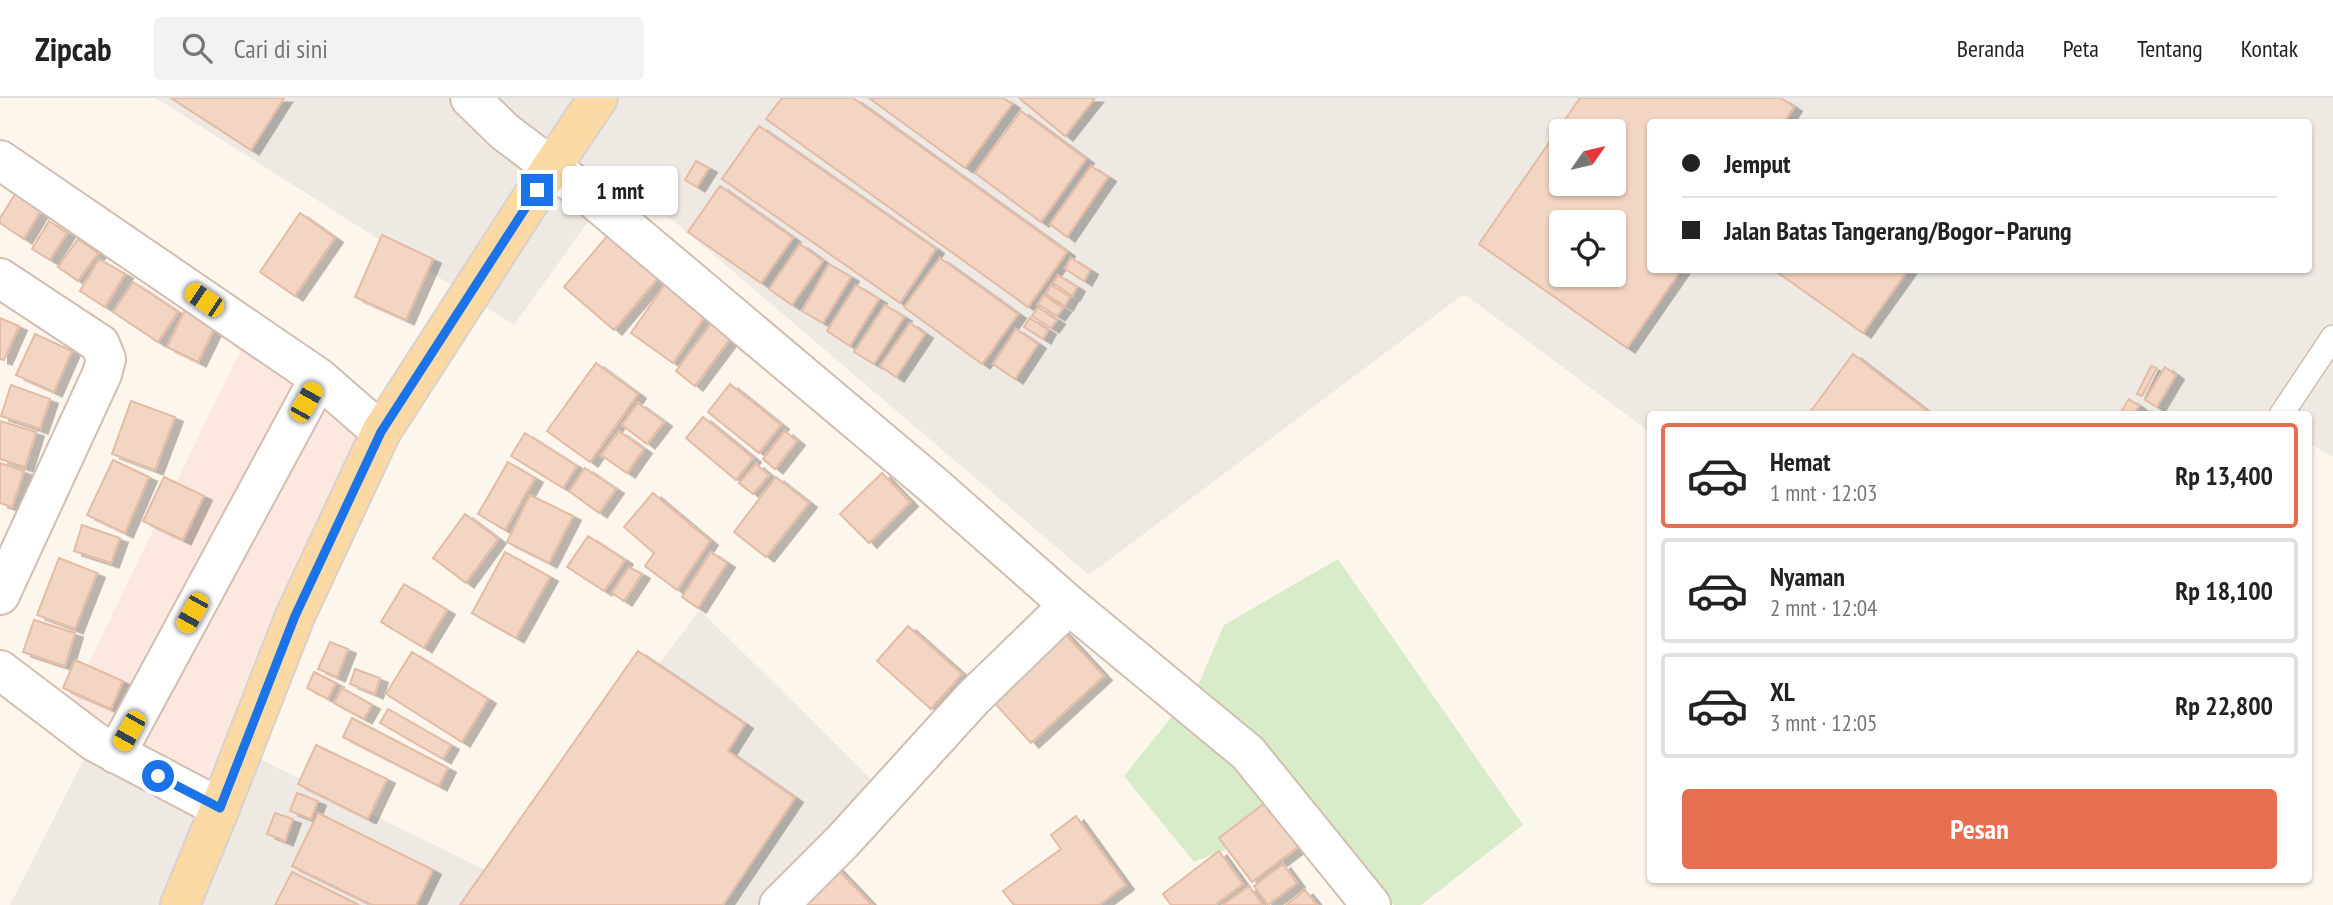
<!DOCTYPE html>
<html lang="id">
<meta charset="utf-8">
<style>
body{margin:0;font-family:"PT Sans Narrow",sans-serif;background:#f2f2f2;color:#222;height:100vh;display:flex;flex-direction:column;font-size:26px;white-space:nowrap}
*{box-sizing:border-box;margin:0}
p{font-size:23px;color:#767676}
.icon{flex:none;width:38px;height:38px;fill:none;stroke:currentColor;stroke-width:2;stroke-linecap:round;stroke-linejoin:round}
.map{position:relative;flex:1;overflow:hidden}
.details{position:absolute;left:1647px;top:313px;width:665px;height:472px;display:flex;flex-direction:column;background:#fff;border-radius:7px;box-shadow:0 2px 5px #0004}
.details>*{flex:none}
.banner{position:absolute;left:1647px;top:21px;width:665px;height:154px;border-radius:7px;box-shadow:0 2px 5px #0004;display:grid;align-content:center;height:154px;padding:0 35px;background:#fff}
.needle{width:46px;rotate:56deg}
.buttons{position:absolute;left:1549px;top:21px;display:grid;gap:14px}
.buttons a{display:grid;place-items:center;width:77px;height:77px;border-radius:7px;background:#fff;box-shadow:0 2px 5px #0004;font-size:35px}
.end{position:absolute;width:32px;height:32px;margin:-16px;border:9px solid #1a73e8;background:#fff;box-shadow:0 0 0 4px #fff}
.from{border-radius:50%}
.bubble{position:absolute;height:49px;border-radius:7px;background:#fff;box-shadow:0 2px 5px #0004;font-size:23px;font-weight:600;line-height:49px;text-align:center}
.car{position:absolute;width:21px;height:42px;margin:-21px -10px;border-radius:9px;box-shadow:0 0 5px 2px #0007;background:linear-gradient(#f5c518 24%,#345 0 40%,#f5c518 0 76%,#345 0 86%,#f5c518 0)}
.banner b{display:flex;align-items:center;gap:24px;height:66px;font-size:26px}
.banner b+b{border-top:2px solid #e0e0e0}
.banner i{width:18px;height:18px;background:#222}
ul{padding:12px 0 0;list-style:none}
li{display:flex;align-items:center;gap:21px;height:105px;margin:0 14px 10px;padding:0 21px;border:4px solid #e0e0e0;border-radius:7px}
li div{flex:1}
li b{display:block;font-size:26px}
li em{font-style:normal;font-weight:600}
li.selected{border-color:#e76f51}
li>.icon{width:63px;height:63px;stroke-width:1.5}
.button{display:flex;gap:14px;margin-top:auto;padding:14px 35px}
.button a{flex:1;height:80px;border-radius:7px;background:#e76f51;color:#fff;font-size:28px;font-weight:600;line-height:80px;text-align:center}
header{display:flex;align-items:center;gap:42px;box-sizing:border-box;height:98px;padding:0 35px;background:#fff;border-bottom:2px solid #e0e0e0}
header strong{font-size:33px}
nav{display:flex;gap:38px;margin-inline-start:auto;font-size:24px}
.search{width:490px;height:63px;background:#f2f2f2;display:flex;align-items:center;gap:18px;box-sizing:border-box;padding:0 24px;border-radius:7px;color:#767676;font-size:26px}
.map>svg:first-child{display:block}
</style>
<header>
<strong>Zipcab</strong>
<div class="search"><svg class="icon" aria-label="search" viewBox="0 0 24 24"><circle cx="10" cy="10" r="6"/><path d="M15 15l6 6"/></svg>Cari di sini</div>
<nav><a>Beranda</a><a>Peta</a><a>Tentang</a><a>Kontak</a></nav>
</header>
<div class="map">
<svg width="2333" height="807" viewBox="0 0 2333 807">
<defs>
<filter id="shadow"><feDropShadow dx="8" dy="4.5" stdDeviation="0" flood-color="#0004"/></filter>
</defs>
<rect width="100%" height="100%" fill="#fdf6ec"/>
<path fill="#fde8e0" d="M252,228L402,333L221,722L66,612Z"/>
<path fill="#efe9e4" fill-rule="evenodd" d="M156,0H2333V359L2313,347L2308,353V317H1650V334L1464,196L1089,477L621,78L514,227ZM1650,24H2308V172H1650ZM1561,33H1614V86H1561ZM1561,124H1614V177H1561Z
M700,512L896,706L801,807H10L87,655L220,722L252,657L499,779Z"/>
<path fill="#d8ecc9" d="M1338,461L1523,727L1421,807H1394L1317,716L1194,764L1124,678L1199,585L1224,527Z"/>
<path fill="#f3d5c3" stroke="#e6bba3" stroke-width="2" fill-rule="evenodd" filter="url(#shadow)" d="M171,0H284L251,52Z
M782,0H853L1067,154L1028,209L766,21Z
M869,0H1003L1012,6L965,70Z
M1019,0H1095L1065,38Z
M1580,0H1781L1794,9L1784,24H1650V172H1681L1627,250L1479,146ZM1561,33H1614V86H1561ZM1561,124H1614V177H1561Z
M1021,13L1086,61L1041,124L975,75Z
M759,28L936,151L900,205L722,81Z
M696,63L709,70L697,89L685,82Z
M1091,68L1108,79L1067,139L1050,126Z
M720,88L793,140L761,185L688,134Z
M17,93L43,109L24,141L0,125V120Z
M300,115L335,140L295,198L260,174Z
M49,123L67,135L50,162L32,151Z
M609,136L660,178L614,232L564,189Z
M382,137L433,161L406,222L355,199Z
M78,141L98,155L78,183L58,169Z
M800,146L823,163L792,207L769,191Z
M940,160L1018,216L982,266L904,209Z
M1071,160L1090,172L1084,183L1065,171Z
M99,161L125,176L105,209L80,193Z
M829,166L851,179L823,225L802,213Z
M1774,172H1908L1863,235Z
M1058,177L1077,189L1072,198L1053,185Z
M668,182L710,211L673,265L631,235Z
M133,184L178,214L158,244L113,214Z
M856,187L879,201L850,248L827,233Z
M1051,187L1070,199L1065,208L1046,196Z
M1044,197L1063,210L1057,218L1038,206Z
M885,207L904,219L874,266L854,254Z
M1038,209L1057,222L1051,230L1032,218Z
M185,212L216,227L198,264L167,249Z
M716,219L736,233L695,288L676,273Z
M0,220L19,228L4,262L0,261Z
M1030,220L1048,232L1043,241L1024,229Z
M910,225L925,236L896,279L880,268Z
M1016,231L1038,246L1015,281L993,266Z
M35,236L72,253L54,294L16,277Z
M1853,256L1932,317H1808Z
M596,265L638,296L590,364L547,333Z
M2151,268L2157,270L2142,298L2137,296Z
M2165,269L2176,277L2157,309L2145,302Z
M730,286L781,327L759,355L708,314Z
M11,287L50,301L40,331L1,318Z
M2129,301L2139,308L2133,317H2119Z
M131,303L175,319L155,372L112,356Z
M638,305L664,324L647,346L622,327Z
M703,319L753,360L736,382L686,340Z
M0,323L36,334L25,369L0,361Z
M619,333L644,351L627,375L601,357Z
M785,333L797,343L775,371L763,361Z
M525,335L577,368L563,390L511,358Z
M113,362L149,379L125,435L87,417Z
M508,364L535,380L505,432L478,416Z
M0,365L24,373L12,409L0,405Z
M756,366L769,377L753,396L739,385Z
M585,370L616,391L599,415L569,393Z
M882,375L910,404L869,445L840,416Z
M164,379L204,398L183,442L143,423Z
M776,379L809,405L766,459L734,434Z
M653,395L710,443L677,492L645,468L654,455L624,429Z
M530,397L573,418L549,465L507,444Z
M465,416L498,441L466,485L433,460Z
M82,427L120,440L111,465L74,453Z
M588,438L625,462L604,493L567,469Z
M505,454L550,479L516,540L472,515Z
M711,454L727,465L698,510L682,499Z
M59,460L97,475L75,531L37,517Z
M629,469L642,476L624,503L612,495Z
M404,486L447,512L424,550L381,524Z
M34,522L75,535L65,568L23,554Z
M1056,526L1104,578L1031,645L983,592Z
M908,528L962,576L931,611L877,563Z
M330,544L348,551L337,579L318,571Z
M638,553L745,626L728,653L795,700L723,807H460Z
M412,554L488,601L462,644L386,596Z
M75,562L123,583L111,611L63,590Z
M355,571L380,580L375,596L350,586Z
M314,574L336,585L328,601L307,590Z
M342,590L372,607L364,621L334,605Z
M388,611L451,647L443,661L380,625Z
M352,620L448,670L439,688L343,639Z
M316,647L387,681L368,721L298,686Z
M297,695L318,703L311,721L290,713Z
M1269,702L1302,746L1252,784L1219,740Z
M275,715L293,721L285,743L267,736Z
M318,715L433,772L416,807H372L292,768Z
M1076,718L1126,787L1099,807H1014L1003,793L1061,751L1051,737Z
M1219,753L1243,786L1215,807H1171L1163,796Z
M831,764L872,807H788Z
M1283,766L1297,785L1268,807L1254,788Z
M292,774L359,807H275Z
M1249,788L1263,807H1223Z
M1305,792L1317,807H1286Z"/>
<g fill="none" stroke-linecap="round" stroke-linejoin="round">
<g stroke="#d1beb0" stroke-width="26">
<path id="lane" d="M2281,317L2333,239"/>
</g>
<g stroke="#d1beb0" stroke-width="42">
<path id="street" d="M470,0L505,34L591,99L933,387L1069,507L1248,655L1371,807
M0,62L319,280L116,656
M0,180L100,246L106,261L102,276L0,497
M319,280L381,334
M0,572L95,644L220,710
M779,807L843,743L973,600L1069,507"/>
</g>
<g stroke="#dad1cd" stroke-width="42">
<path id="primary" d="M180,807L220,710L295,518L381,334L551,70L598,0"/>
</g>
<use href="#lane" stroke="#fff" stroke-width="23"/>
<use href="#street" stroke="#fff" stroke-width="38"/>
<use href="#primary" stroke="#fbd9a5" stroke-width="38"/>
</g>
<g fill="none" stroke-linecap="round" stroke-linejoin="round">
<path stroke="#1a73e8" stroke-width="9" d="M158,678L220,710L295,518L381,334L537,92"/>
</g>
</svg>
<div class="buttons">
<a><svg class="needle" viewBox="-14 -14 28 28"><path d="M0-13l5 13h-10z" fill="#e53935"/><path d="M0 13l5-13h-10z" fill="#767676"/></svg></a>
<a><svg class="icon" aria-label="locate" viewBox="0 0 24 24"><circle cx="12" cy="12" r="6"/><path d="M12 2v4M12 18v4M2 12h4M18 12h4"/></svg></a>
</div>
<i class="end from" style="left:158px;top:678px"></i>
<i class="end" style="left:537px;top:92px"></i>
<div class="bubble" style="left:562px;top:68px;width:116px">1 mnt</div>
<i class="car" style="left:204px;top:202px;rotate:304deg"></i>
<i class="car" style="left:306px;top:304px;rotate:29deg"></i>
<i class="car" style="left:192px;top:515px;rotate:209deg"></i>
<i class="car" style="left:129px;top:633px;rotate:209deg"></i>
<div class="banner">
<b><i class="from"></i>Jemput</b>
<b><i></i>Jalan Batas Tangerang/Bogor–Parung</b>
</div>
<section class="details">
<ul>
<li class="selected"><svg class="icon" aria-label="car" viewBox="0 0 24 24"><path d="M5 17H2v-5l4-1 3-4h7l3 4 3 1v5h-3M9 17h6M6 11h13"/><circle cx="7" cy="17" r="2"/><circle cx="17" cy="17" r="2"/></svg><div><b>Hemat</b><p>1 mnt · 12:03</p></div><em>Rp 13,400</em></li>
<li><svg class="icon" aria-label="car" viewBox="0 0 24 24"><path d="M5 17H2v-5l4-1 3-4h7l3 4 3 1v5h-3M9 17h6M6 11h13"/><circle cx="7" cy="17" r="2"/><circle cx="17" cy="17" r="2"/></svg><div><b>Nyaman</b><p>2 mnt · 12:04</p></div><em>Rp 18,100</em></li>
<li><svg class="icon" aria-label="car" viewBox="0 0 24 24"><path d="M5 17H2v-5l4-1 3-4h7l3 4 3 1v5h-3M9 17h6M6 11h13"/><circle cx="7" cy="17" r="2"/><circle cx="17" cy="17" r="2"/></svg><div><b>XL</b><p>3 mnt · 12:05</p></div><em>Rp 22,800</em></li>
</ul>
<div class="button"><a>Pesan</a></div>
</section>
</div>
